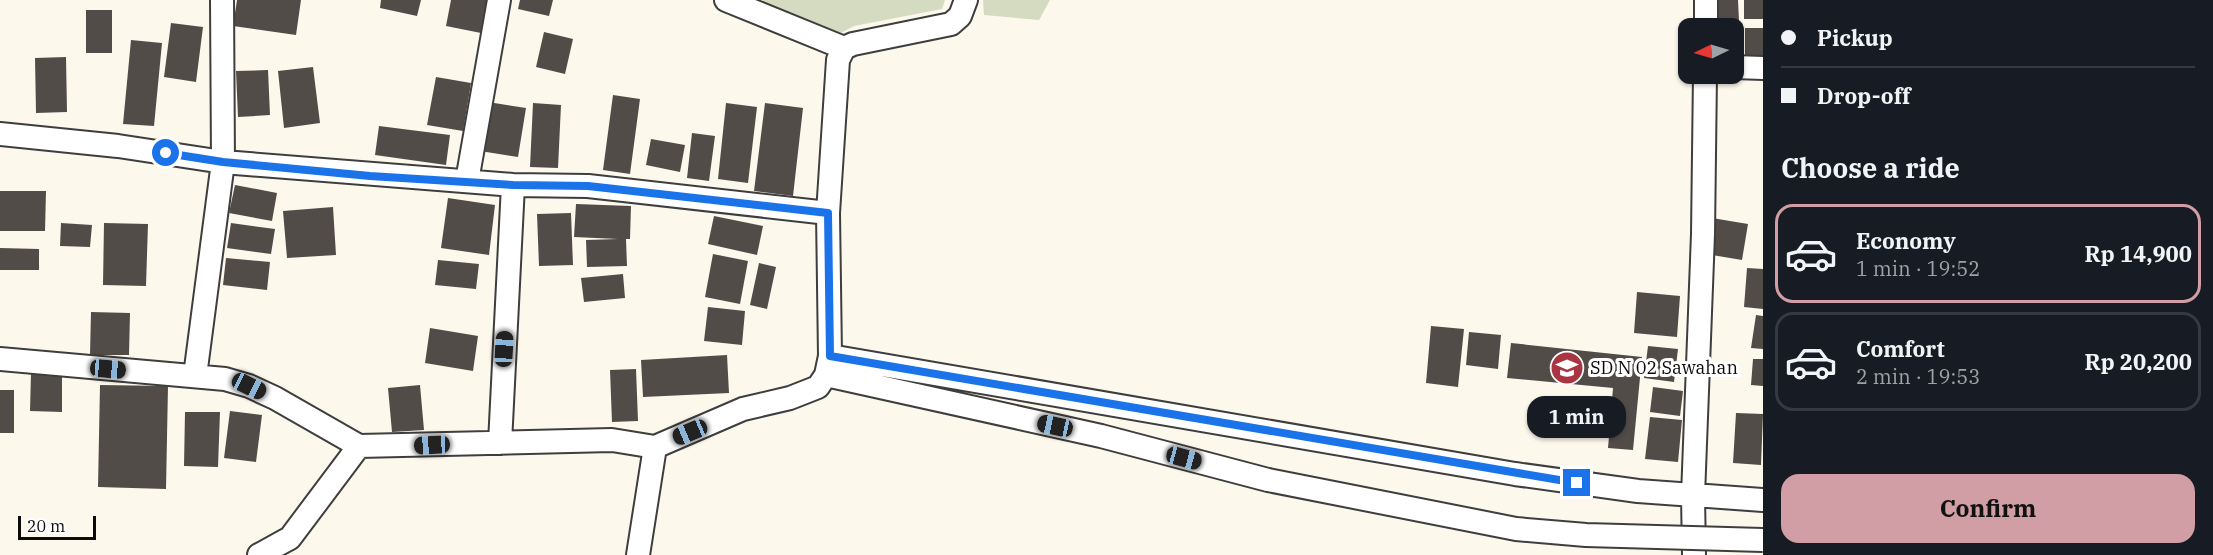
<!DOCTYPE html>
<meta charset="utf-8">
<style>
body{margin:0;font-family:"IBM Plex Serif",serif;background:#242831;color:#f1f3f6;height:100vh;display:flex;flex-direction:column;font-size:22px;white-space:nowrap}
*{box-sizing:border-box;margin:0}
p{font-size:20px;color:#9ea1a6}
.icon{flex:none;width:33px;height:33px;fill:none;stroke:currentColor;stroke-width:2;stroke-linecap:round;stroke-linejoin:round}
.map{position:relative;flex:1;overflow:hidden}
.panel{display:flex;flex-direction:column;background:#171b24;width:450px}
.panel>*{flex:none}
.banner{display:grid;align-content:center;height:132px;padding:0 18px;background:#171b24}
.needle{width:39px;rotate:265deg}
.fabs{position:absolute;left:1678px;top:18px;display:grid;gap:12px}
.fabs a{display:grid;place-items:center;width:66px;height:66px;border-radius:12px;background:#171b24;box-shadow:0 2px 4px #0004;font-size:30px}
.scale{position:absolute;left:18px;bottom:15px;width:78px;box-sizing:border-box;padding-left:6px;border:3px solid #0b0b0b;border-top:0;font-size:16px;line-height:21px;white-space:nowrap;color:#0b0b0b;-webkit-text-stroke:4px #fff;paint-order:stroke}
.end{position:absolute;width:27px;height:27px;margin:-14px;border:8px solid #1a73e8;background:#fff;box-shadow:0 0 0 3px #fff}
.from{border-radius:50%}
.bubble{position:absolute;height:42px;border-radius:18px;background:#171b24;box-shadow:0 2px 4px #0004;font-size:20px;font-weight:700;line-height:42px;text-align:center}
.car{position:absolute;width:18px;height:36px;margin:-18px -9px;border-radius:8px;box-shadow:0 0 4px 2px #0007;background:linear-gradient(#222 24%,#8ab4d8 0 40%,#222 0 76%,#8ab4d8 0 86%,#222 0)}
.banner b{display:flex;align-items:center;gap:21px;height:57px;font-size:22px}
.banner b+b{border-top:2px solid #363941}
.banner i{width:15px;height:15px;background:#f1f3f6}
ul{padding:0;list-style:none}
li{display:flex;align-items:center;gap:18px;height:99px;margin:0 12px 9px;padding:0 6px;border:3px solid #363941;border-radius:18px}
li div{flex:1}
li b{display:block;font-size:22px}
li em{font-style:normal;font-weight:700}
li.selected{border-color:#d19ea5}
li>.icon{width:54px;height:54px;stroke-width:1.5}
h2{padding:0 18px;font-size:27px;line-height:72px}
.primary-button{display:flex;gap:12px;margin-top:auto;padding:12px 18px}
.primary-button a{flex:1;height:69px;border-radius:18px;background:#d19ea5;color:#111;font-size:24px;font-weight:700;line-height:69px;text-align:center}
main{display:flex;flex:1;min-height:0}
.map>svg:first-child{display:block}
</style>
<main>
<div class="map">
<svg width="1763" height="555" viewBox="0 0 1763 555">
<rect width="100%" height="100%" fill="#fdf8ec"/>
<path fill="#d4dbc0" d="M761,0H945L942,9L854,26L841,33Z
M983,0H1050L1039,20L984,15Z"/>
<path fill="#524c49" d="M237,0H301L296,35L233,26Z
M381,0H421L417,16L380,8Z
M451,0H487L481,33L446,26Z
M520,0H553L549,16L518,9Z
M1711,0H1738L1739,21H1711Z
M1744,0H1763V19H1744Z
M86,10H112V53H86Z
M171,23L203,27L196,82L164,77Z
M1745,28H1763V58H1745Z
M544,32L573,39L565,74L536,67Z
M131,40L162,43L154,126L123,124Z
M66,57L67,112L36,113L35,58Z
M313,67L320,123L284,128L278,71Z
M268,70L270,115L238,117L236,71Z
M436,77L471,83L463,131L427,125Z
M613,95L640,99L630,174L603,170Z
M488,102L526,108L518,157L480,151Z
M533,103L561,105L558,168L530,167Z
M726,103L757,107L748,183L718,179Z
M765,103L803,108L793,196L754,191Z
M379,126L450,135L446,165L375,155Z
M692,133L715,136L709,181L687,178Z
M651,139L685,145L680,172L646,165Z
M235,185L277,193L272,221L229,213Z
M0,191H46L45,231H0Z
M448,198L495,205L489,255L441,248Z
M576,204L631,206L630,239H626L627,266L587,267L586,240L618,239L574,237Z
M333,207L336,255L287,258L283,211Z
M571,213L573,265L539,266L537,214Z
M714,216L763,226L757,255L708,244Z
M1712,218L1748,224L1742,260L1706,254Z
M61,223L92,225L90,247L60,246Z
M104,223L148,224L146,286L103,285Z
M231,223L275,229L271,254L227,248Z
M0,248L39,249V270H0Z
M713,254L748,261L740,304L705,297Z
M226,258L270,262L267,290L223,285Z
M438,260L479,264L476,289L435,285Z
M759,263L776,267L767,309L750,305Z
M1747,268L1763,269V309L1744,307Z
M623,274L625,298L584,302L581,278Z
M1637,292L1680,296L1677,337L1634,333Z
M708,307L745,311L742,345L704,341Z
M91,312L130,313L129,355H90Z
M1756,315L1763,316V349L1751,348Z
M1431,326L1464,329L1458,387L1426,383Z
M430,328L478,336L473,371L425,363Z
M1469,332L1501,335L1498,369L1466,365Z
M1511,343L1642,357L1633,450L1608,448L1613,388L1507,378Z
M1648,346L1678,349L1674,382L1644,378Z
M727,355L729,393L643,397L641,360Z
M1753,359H1763V386L1751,385Z
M636,369L638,421L612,422L610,370Z
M31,373L62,374V412L30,411Z
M100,385L168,386L166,489L98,487Z
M420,385L424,430L392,432L388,388Z
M1653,387L1683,391L1680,416L1650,412Z
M0,390H14V433H0Z
M230,411L262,415L256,462L224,458Z
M185,412H220L218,467L184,466Z
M1736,413L1763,414L1761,465L1733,463Z
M1650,417L1682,420L1678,462L1645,459Z"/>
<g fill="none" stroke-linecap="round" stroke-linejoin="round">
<g stroke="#3e3e3e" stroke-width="26">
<path id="minor" d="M726,0L844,48
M1706,28V0
M1734,67L1763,68
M0,134L118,146L223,162L513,185L588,186L828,213L830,356L826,375L818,387L790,398L743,409L655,447L612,440L359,446L275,398L249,386L225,379L0,359
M467,181L499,0
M828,213L838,60L844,48L853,44L951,24L960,16L966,0
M830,356L1515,474L1638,491L1763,500
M826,375L1101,436L1268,480
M195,376L223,162L222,0
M500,443L513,185
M259,555L290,538L359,446
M638,555L655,447
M1694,555L1693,496L1703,234L1705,74"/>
</g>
<use href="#minor" stroke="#fff" stroke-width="22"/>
<g stroke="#3e3e3e" stroke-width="26" stroke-linecap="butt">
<path id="minor-bridge" d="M1268,480L1516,529L1586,535L1763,540"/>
</g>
<use href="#minor-bridge" stroke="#fff" stroke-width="22"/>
</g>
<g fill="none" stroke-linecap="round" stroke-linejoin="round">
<path stroke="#1a73e8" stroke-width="8" d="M166,153L223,162L370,176L513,185L588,186L828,213L830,356L1577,483"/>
</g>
<defs>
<g id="school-disc" transform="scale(1.725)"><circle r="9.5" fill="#a93542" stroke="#fff"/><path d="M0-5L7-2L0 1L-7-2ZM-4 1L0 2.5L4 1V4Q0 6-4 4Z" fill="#fff"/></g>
</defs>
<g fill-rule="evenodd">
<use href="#school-disc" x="1567" y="368"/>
</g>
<g text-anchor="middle" stroke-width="6" stroke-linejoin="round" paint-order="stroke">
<g font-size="18" fill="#0b0b0b" stroke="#fff" text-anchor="start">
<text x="1590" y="374">SD N 02 Sawahan</text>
</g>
</g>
</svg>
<div class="fabs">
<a><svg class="needle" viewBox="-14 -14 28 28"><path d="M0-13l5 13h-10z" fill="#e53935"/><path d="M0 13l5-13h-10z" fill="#9ea1a6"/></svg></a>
</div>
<div class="scale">20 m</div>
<i class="end from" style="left:166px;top:153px"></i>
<i class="end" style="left:1577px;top:483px"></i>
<div class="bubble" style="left:1527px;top:396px;width:99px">1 min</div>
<i class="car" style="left:504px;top:349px;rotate:3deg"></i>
<i class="car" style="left:108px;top:369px;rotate:95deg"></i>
<i class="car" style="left:249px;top:386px;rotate:116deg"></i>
<i class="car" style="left:1055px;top:426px;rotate:282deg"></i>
<i class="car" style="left:690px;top:432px;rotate:247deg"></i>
<i class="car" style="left:432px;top:445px;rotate:267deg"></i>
<i class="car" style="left:1184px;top:458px;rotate:105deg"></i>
</div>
<section class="panel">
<div class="banner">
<b><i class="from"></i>Pickup</b>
<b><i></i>Drop-off</b>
</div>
<h2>Choose a ride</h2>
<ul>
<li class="selected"><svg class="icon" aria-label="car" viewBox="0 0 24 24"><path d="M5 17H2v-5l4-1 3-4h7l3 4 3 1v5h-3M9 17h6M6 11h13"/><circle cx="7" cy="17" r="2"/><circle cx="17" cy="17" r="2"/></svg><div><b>Economy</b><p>1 min · 19:52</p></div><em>Rp 14,900</em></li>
<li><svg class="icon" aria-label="car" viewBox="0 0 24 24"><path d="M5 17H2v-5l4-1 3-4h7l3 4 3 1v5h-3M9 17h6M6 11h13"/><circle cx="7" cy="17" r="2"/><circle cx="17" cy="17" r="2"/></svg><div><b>Comfort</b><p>2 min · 19:53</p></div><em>Rp 20,200</em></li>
</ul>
<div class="primary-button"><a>Confirm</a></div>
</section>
</main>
